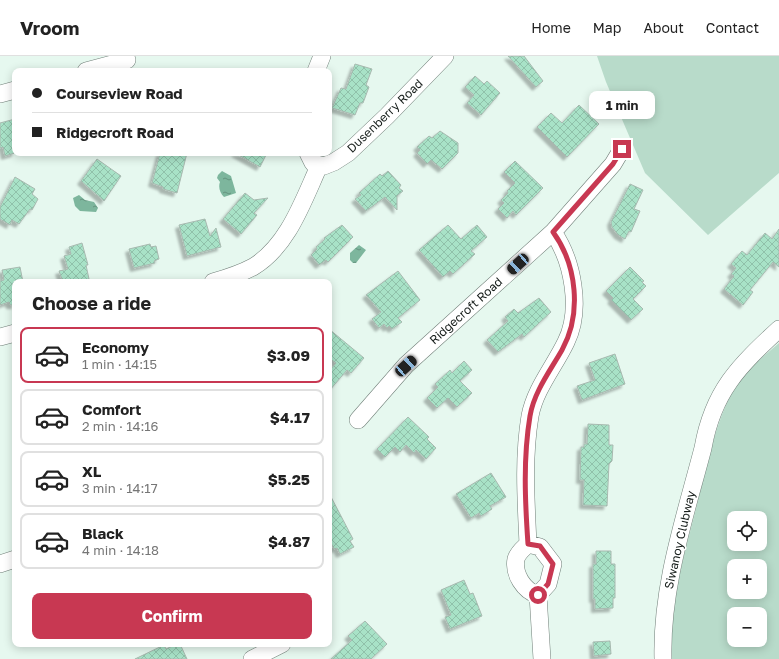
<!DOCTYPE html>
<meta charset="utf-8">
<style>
body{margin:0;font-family:"Golos Text",sans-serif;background:#f6f6f6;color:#222;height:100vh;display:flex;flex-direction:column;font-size:15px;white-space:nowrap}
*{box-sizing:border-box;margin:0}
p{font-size:13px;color:#767676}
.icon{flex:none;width:22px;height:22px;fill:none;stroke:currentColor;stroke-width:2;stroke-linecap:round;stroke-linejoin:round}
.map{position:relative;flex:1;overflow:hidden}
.details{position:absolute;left:12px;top:223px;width:320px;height:368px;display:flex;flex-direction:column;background:#fff;border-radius:8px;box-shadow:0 2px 10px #0003}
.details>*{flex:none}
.guide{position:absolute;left:12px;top:12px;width:320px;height:88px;border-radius:8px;box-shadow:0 2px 10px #0003;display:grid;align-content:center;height:88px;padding:0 20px;background:#fff}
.tools{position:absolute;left:727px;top:455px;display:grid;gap:8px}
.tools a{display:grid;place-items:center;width:40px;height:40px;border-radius:8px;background:#fff;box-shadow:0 2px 10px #0003;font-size:20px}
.end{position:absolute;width:18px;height:18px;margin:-9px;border:5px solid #c83852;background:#fff;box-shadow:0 0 0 2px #fff}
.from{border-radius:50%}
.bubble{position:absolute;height:28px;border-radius:8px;background:#fff;box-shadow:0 2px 10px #0003;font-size:13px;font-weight:700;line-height:28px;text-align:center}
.car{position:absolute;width:12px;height:24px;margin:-12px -6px;border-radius:5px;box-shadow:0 0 3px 1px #0007;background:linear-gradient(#222 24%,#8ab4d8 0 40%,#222 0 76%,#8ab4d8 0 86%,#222 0)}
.guide b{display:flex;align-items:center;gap:14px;height:38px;font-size:15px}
.guide b+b{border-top:1px solid #e0e0e0}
.guide i{width:10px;height:10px;background:#222}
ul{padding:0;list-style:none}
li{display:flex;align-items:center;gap:12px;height:56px;margin:0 8px 6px;padding:0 12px;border:2px solid #e0e0e0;border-radius:8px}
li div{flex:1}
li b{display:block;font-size:15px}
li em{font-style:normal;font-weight:700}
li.selected{border-color:#c83852}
li>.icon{width:36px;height:36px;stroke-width:1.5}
h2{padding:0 20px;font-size:18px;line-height:48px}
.primary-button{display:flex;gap:8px;margin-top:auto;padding:8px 20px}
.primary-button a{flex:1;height:46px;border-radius:8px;background:#c83852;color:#fff;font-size:16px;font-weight:700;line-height:46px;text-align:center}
header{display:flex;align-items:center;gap:24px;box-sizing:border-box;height:56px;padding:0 20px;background:#fff;border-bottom:1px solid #e0e0e0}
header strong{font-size:19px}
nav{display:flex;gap:22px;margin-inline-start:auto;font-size:14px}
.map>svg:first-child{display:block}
</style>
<header>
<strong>Vroom</strong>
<nav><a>Home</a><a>Map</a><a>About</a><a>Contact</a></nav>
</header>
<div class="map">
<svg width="779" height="603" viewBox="0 0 779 603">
<defs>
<pattern id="water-ripples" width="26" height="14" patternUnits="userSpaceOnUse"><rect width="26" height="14" fill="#7db69d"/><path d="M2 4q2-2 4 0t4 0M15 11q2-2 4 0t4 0" fill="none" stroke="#65937f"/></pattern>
<pattern id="building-cross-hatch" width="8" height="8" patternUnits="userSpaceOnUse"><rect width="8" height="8" fill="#a8e2c7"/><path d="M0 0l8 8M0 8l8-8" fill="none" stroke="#90c1aa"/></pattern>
<filter id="shadow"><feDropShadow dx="-3.5" dy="3.5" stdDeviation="1" flood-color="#0004"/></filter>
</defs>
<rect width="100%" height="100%" fill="#e6f8ef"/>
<path fill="#b8dbca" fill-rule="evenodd" d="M597,0H779V117L708,179L645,117L606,26Z
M779,287V603H672C668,549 685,497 698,445C707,410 715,367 733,335C743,316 763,301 779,287ZM734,462H760V488H734ZM734,510H760V536H734ZM734,558H760V584H734Z"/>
<path fill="url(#water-ripples)" d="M222,115L231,120L236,137L224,141C220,137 218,131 220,126L217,122L218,119Z
M79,139L85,144L94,146L98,152L96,156L80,155L75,150L73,142Z
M359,189L366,194L356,207H353L350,204V197Z"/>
<path fill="url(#building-cross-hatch)" stroke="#a8b9b0" filter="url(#shadow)" d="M508,0H524L543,25L536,31Z
M355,8L372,13L366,29L369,31L363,47H360L355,59L332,52L341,32L346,33Z
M475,20L484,28L487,25L500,37L481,59L467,47L474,39L465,31Z
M579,49L599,68L567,101L537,71L551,57L562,67Z
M15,63V97L5,100L3,91L0,92V67Z
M440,75L458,87V97L442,113L431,104L427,108L417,97L420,94L417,91L429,80L432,82Z
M160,97H187L177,137L163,133V131L152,127Z
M235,97H267L260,111Z
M97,103L121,120L104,145L81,125Z
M515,105L543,132L516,159L513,155L507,162L498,153L504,147L501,144L508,137L507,135L515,127L504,116Z
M388,115L401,129L399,132L403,135L397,140V154L385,141L366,155L355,143L361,139L359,137L380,118L382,120Z
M15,121L35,133L32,138L38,143L32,154L30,153L19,168L12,164L10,169L0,163V151Z
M630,128L643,134L634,153L640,155L631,176L629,175L625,183L618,179L612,171L611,166Z
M245,137L254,144L268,142L254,157L257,159L241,178L223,163Z
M205,163L210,180L216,172L221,191L187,200L179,169Z
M342,169L353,181L328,206L326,204L319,209L311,199L317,193L316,191L325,183L324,182Z
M448,169L461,183L477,169L487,181L471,195L475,198L453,218L450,215L443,221L419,194Z
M779,173V211L773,206L750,234L753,236L743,249L724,233L734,220L731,218L736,212L731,208L742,195L747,199L765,177L772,183Z
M82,187L88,209H86L89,223L77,226H63L59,215L68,213L64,200L71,198L69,191Z
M150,188L151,191L156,190L159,203L154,205L155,207L134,212L129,193Z
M20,211L23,226H15V249H10L9,246L0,249V225L4,224L2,214Z
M630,211L644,225L642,226L646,230L633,243L643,253L631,264L611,244L613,242L606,235Z
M398,215L420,244L398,262L402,266L392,273L389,270L387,272L384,268L379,272L372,263L381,256L366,239Z
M539,242L551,256L524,281L522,278L498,296L487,284L508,265L505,261L514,253L518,257Z
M329,273L364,302L351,317L347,314L329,335V315L336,307L329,302Z
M615,298L625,328L582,344L577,330L595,324L589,307Z
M464,305L472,314L460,325L472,337L457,351L448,342L437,352L427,342L438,331L435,328L450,314L452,317Z
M408,361L429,381L427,383L436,392L426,403L416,394L414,397L406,389L400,396L395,391L385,401L377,393Z
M588,368L609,369V389H613L612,405L609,408L607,450L583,449L584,424H580L581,391H584V388H587Z
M491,417L506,441L490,450L492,453L481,460L479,457L471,462L456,438Z
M329,437L353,483L350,485L354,491L340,498L337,492L334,493L329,483Z
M596,495H611V508H615V542H613V552L595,553V543H593V508H596Z
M464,524L470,538L473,537L482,560L450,573L445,561L451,559L441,534Z
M365,565L387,588L371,603H331L352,584L348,580Z
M610,585L611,598L594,600L593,586Z
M177,588H180L187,603H135L164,589L166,593Z"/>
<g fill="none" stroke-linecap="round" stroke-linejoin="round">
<g stroke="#707f78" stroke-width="18">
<path id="minor" d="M86,15L127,4
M316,15L322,0
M0,38L15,34
M308,97L313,107L324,110L334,106L348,97L387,60L445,0
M213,226C227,222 240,218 253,211C288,190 303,145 319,110
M0,281L15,277
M358,364L406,309L553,176L613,108L622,93
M528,488C526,445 523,402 530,360C535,333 554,311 566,286C582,254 573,205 553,176
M528,488L540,491L553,508L548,528L538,539C524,535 513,518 516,503C518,496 524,492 528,488Z
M0,508L15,503
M538,539L542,603
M252,603L282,588
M663,603C661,531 685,461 703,392C713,335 739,310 779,273"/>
</g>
<use href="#minor" stroke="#fff" stroke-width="17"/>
</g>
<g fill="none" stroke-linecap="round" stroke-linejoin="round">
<path stroke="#c83852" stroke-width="5" d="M538,539L548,528L553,508L540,490L528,488C525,445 523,402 530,360C534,336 550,315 562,294C582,258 577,209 553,176L613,108L622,93"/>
</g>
<g text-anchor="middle" stroke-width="3" stroke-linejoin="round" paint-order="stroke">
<g font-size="12" fill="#171e1b" stroke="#fff">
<text transform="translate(385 60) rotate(-44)" y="4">Dusenberry Road</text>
<text transform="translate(466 255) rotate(-42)" y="4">Ridgecroft Road</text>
<text transform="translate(680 484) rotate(-77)" y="4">Siwanoy Clubway</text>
</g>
</g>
</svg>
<div class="tools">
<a><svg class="icon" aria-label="locate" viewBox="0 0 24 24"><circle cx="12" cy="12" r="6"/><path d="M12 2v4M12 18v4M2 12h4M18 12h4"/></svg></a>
<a>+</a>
<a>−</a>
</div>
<i class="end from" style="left:538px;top:539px"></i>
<i class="end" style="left:622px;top:93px"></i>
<div class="bubble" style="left:589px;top:35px;width:66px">1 min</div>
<i class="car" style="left:518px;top:208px;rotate:228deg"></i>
<i class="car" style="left:406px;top:310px;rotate:48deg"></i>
<div class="guide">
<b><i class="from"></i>Courseview Road</b>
<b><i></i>Ridgecroft Road</b>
</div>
<section class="details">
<h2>Choose a ride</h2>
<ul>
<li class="selected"><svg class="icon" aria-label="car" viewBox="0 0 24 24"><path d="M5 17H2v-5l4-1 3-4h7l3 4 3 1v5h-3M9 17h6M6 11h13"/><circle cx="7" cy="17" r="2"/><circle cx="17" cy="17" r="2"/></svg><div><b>Economy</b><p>1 min · 14:15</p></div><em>$3.09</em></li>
<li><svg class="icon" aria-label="car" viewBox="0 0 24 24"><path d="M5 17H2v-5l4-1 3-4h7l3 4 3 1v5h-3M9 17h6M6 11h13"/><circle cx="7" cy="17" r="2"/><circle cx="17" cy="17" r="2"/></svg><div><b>Comfort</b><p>2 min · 14:16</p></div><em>$4.17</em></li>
<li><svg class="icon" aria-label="car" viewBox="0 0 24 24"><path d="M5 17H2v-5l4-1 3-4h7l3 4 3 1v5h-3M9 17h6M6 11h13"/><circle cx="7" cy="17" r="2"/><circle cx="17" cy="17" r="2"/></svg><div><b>XL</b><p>3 min · 14:17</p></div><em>$5.25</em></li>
<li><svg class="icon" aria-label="car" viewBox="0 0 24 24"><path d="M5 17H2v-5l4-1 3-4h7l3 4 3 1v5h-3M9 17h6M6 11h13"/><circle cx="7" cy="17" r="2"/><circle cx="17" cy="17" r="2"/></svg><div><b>Black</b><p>4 min · 14:18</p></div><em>$4.87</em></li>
</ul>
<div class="primary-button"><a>Confirm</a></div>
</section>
</div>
